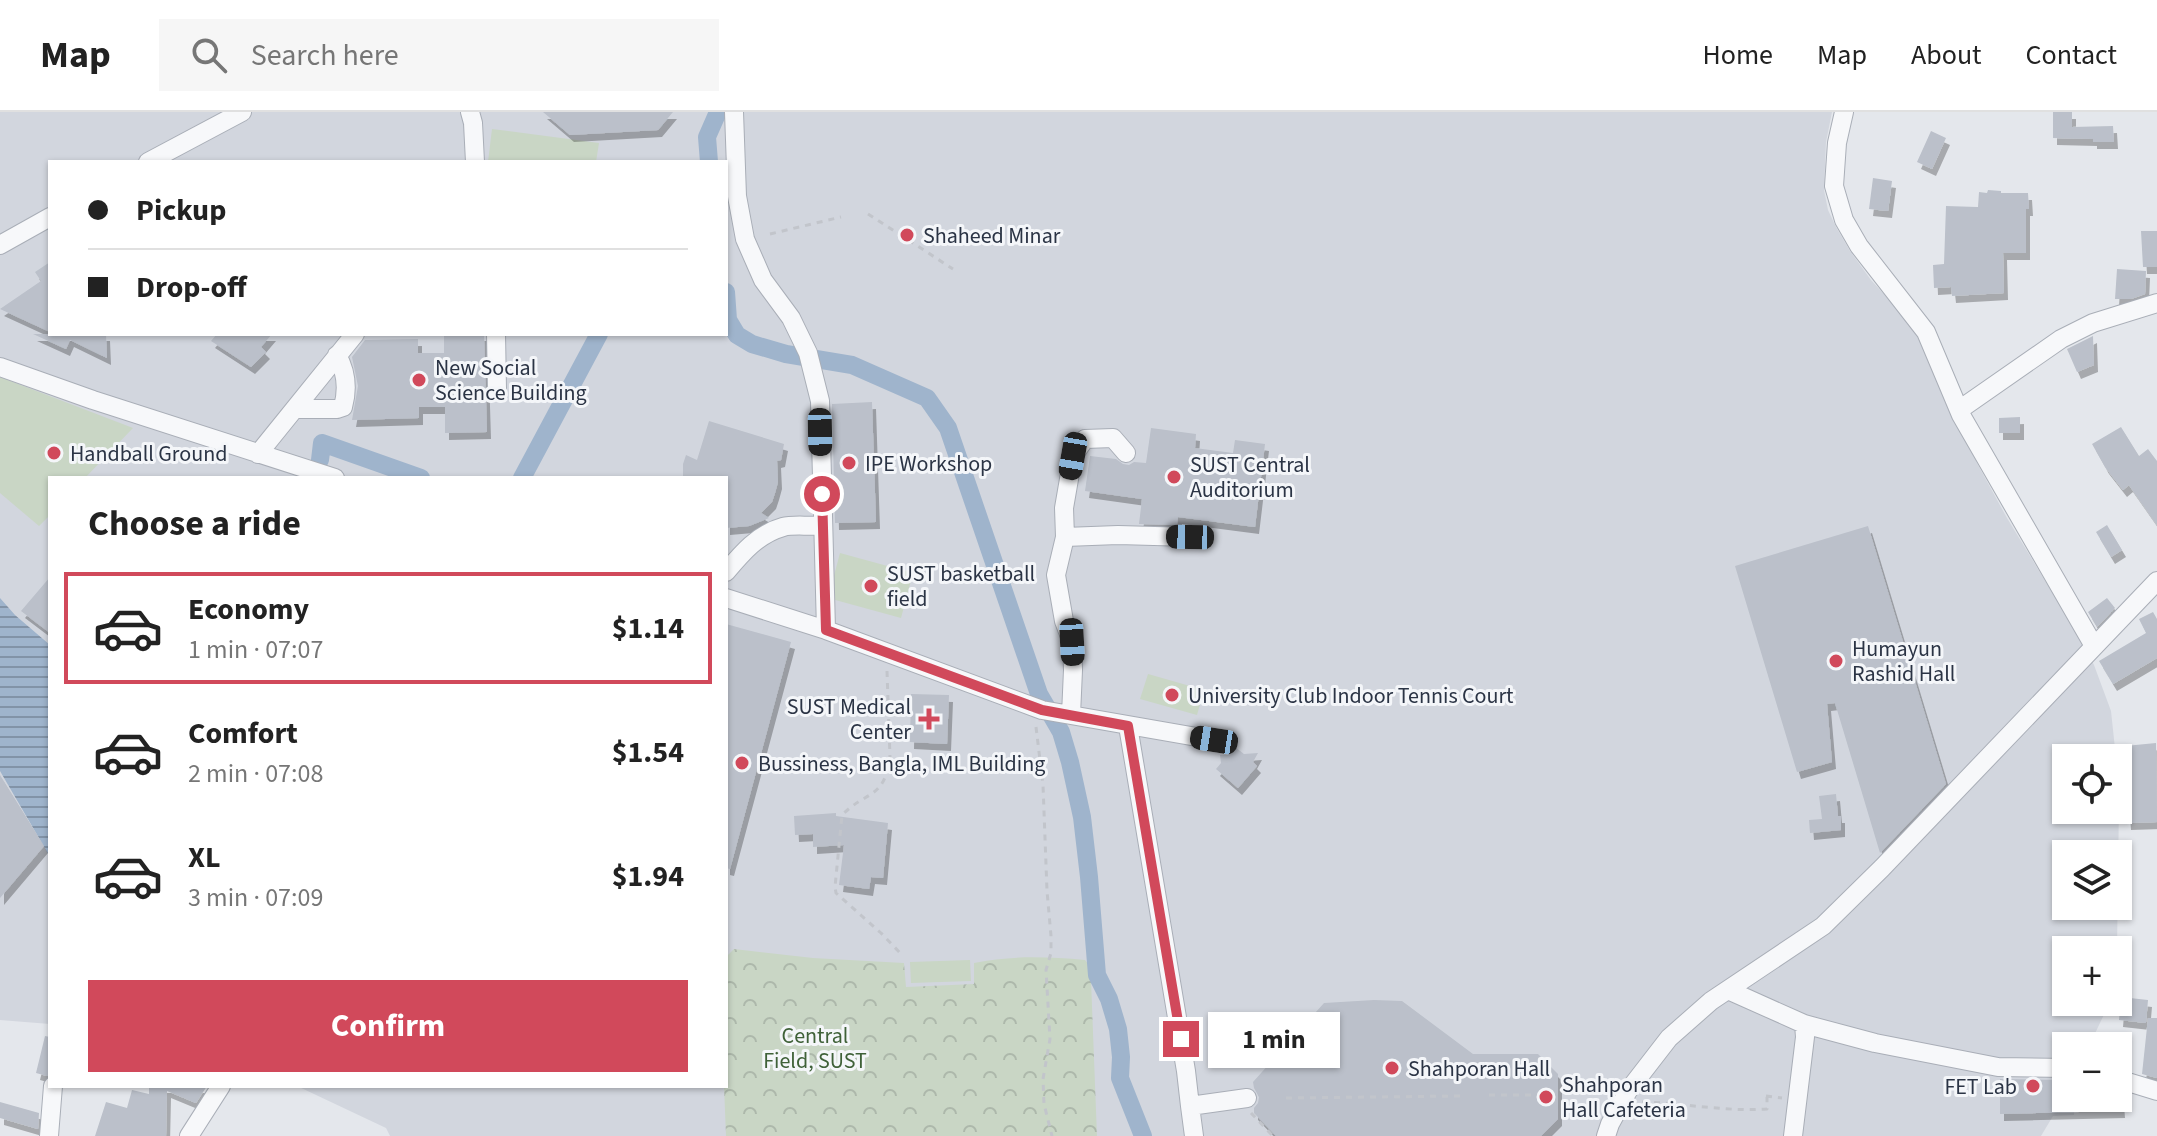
<!DOCTYPE html>
<meta charset="utf-8">
<style>
body{margin:0;font-family:"Source Sans 3",sans-serif;background:#f6f6f6;color:#222;height:100vh;display:flex;flex-direction:column;font-size:30px;white-space:nowrap}
*{box-sizing:border-box;margin:0}
p{font-size:26px;color:#767676}
.icon{flex:none;width:44px;height:44px;fill:none;stroke:currentColor;stroke-width:2;stroke-linecap:round;stroke-linejoin:round}
.map{position:relative;flex:1;overflow:hidden}
.details{position:absolute;left:48px;top:364px;width:680px;height:612px;display:flex;flex-direction:column;background:#fff;border-radius:0px;box-shadow:0 2px 6px #0004}
.details>*{flex:none}
.top-card{position:absolute;left:48px;top:48px;width:680px;height:176px;border-radius:0px;box-shadow:0 2px 6px #0004;display:grid;align-content:center;height:176px;padding:0 40px;background:#fff}
.buttons{position:absolute;left:2052px;top:632px;display:grid;gap:16px}
.buttons a{display:grid;place-items:center;width:80px;height:80px;border-radius:0px;background:#fff;box-shadow:0 2px 6px #0004;font-size:40px}
.end{position:absolute;width:36px;height:36px;margin:-18px;border:10px solid #d1495b;background:#fff;box-shadow:0 0 0 4px #fff}
.from{border-radius:50%}
.bubble{position:absolute;height:56px;border-radius:0px;background:#fff;box-shadow:0 2px 6px #0004;font-size:26px;font-weight:700;line-height:56px;text-align:center}
.car{position:absolute;width:24px;height:48px;margin:-24px -12px;border-radius:10px;box-shadow:0 0 6px 2px #0007;background:linear-gradient(#222 24%,#8ab4d8 0 40%,#222 0 76%,#8ab4d8 0 86%,#222 0)}
.top-card b{display:flex;align-items:center;gap:28px;height:76px;font-size:30px}
.top-card b+b{border-top:2px solid #e0e0e0}
.top-card i{width:20px;height:20px;background:#222}
ul{padding:0;list-style:none}
li{display:flex;align-items:center;gap:24px;height:112px;margin:0 16px 12px;padding:0 24px;border:4px solid transparent;border-radius:0px}
li div{flex:1}
li b{display:block;font-size:30px}
li em{font-style:normal;font-weight:700}
li.active{border-color:#d1495b}
li>.icon{width:72px;height:72px;stroke-width:1.5}
h2{padding:0 40px;font-size:36px;line-height:96px}
.action{display:flex;gap:16px;margin-top:auto;padding:16px 40px}
.action a{flex:1;height:92px;border-radius:0px;background:#d1495b;color:#fff;font-size:32px;font-weight:700;line-height:92px;text-align:center}
header{display:flex;align-items:center;gap:48px;box-sizing:border-box;height:112px;padding:0 40px;background:#fff;border-bottom:2px solid #e0e0e0}
header strong{font-size:38px}
nav{display:flex;gap:44px;margin-inline-start:auto;font-size:28px}
.search{width:560px;height:72px;background:#f6f6f6;display:flex;align-items:center;gap:20px;box-sizing:border-box;padding:0 28px;border-radius:0px;color:#767676;font-size:30px}
.map>svg:first-child{display:block}
</style>
<header>
<strong>Map</strong>
<div class="search"><svg class="icon" aria-label="search" viewBox="0 0 24 24"><circle cx="10" cy="10" r="6"/><path d="M15 15l6 6"/></svg>Search here</div>
<nav><a>Home</a><a>Map</a><a>About</a><a>Contact</a></nav>
</header>
<div class="map">
<svg width="2157" height="1024" viewBox="0 0 2157 1024">
<defs>
<pattern id="park-crowns" width="20" height="18" patternUnits="userSpaceOnUse" patternTransform="scale(2)"><rect width="20" height="18" fill="#c9d6c5"/><path d="M2 6a3 3 0 1 1 6 0M12 15a3 3 0 1 1 6 0" fill="none" stroke="#adb8ab"/></pattern>
<pattern id="water-rules" width="6" height="5" patternUnits="userSpaceOnUse" patternTransform="scale(2)"><rect width="6" height="5" fill="#9fb4cc"/><path d="M0 2.5h6" fill="none" stroke="#8293a7"/></pattern>
<filter id="shadow"><feDropShadow dx="4" dy="7" stdDeviation="0" flood-color="#0004"/></filter>
</defs>
<rect width="100%" height="100%" fill="#e4e7ec"/>
<path fill="#d2d6de" fill-rule="evenodd" d="M0,0H1832L1826,30L1824,78L1828,98L1836,115L1850,139L1871,168L1915,216L1978,353L2007,406L2081,528L2094,553L2111,599L2116,646H2066V698H2118V676L2119,690L2117,838H2066V890H2110L2089,934H2066V986H2075L2074,1003L2053,1004L2041,1024H390L386,1016L297,974H726V366H50V912L0,908ZM50,50H726V222H50ZM2066,742H2118V794H2066Z"/>
<path fill="url(#park-crowns)" d="M734,837L813,846L904,851L906,875L974,872V851C1012,843 1048,845 1085,848L1089,853L1091,868L1097,1024H726L724,974H726V845Z"/>
<path fill="#c9d6c5" d="M492,17L599,31L596,50H488Z
M0,265L133,316L85,366H50V403L39,414L0,381Z
M840,441L913,461L901,506L828,486Z
M1148,562L1204,578L1197,603L1140,587Z
M970,848L971,869L911,871L910,850Z"/>
<path fill="url(#water-rules)" d="M0,486L15,503L50,533V745L0,659Z"/>
<g fill="none" stroke-linecap="round" stroke-linejoin="round">
<path stroke="#9fb4cc" stroke-width="18" d="M709,50L707,25L718,0
M726,180L728,208L737,223L752,232L786,242L852,253L927,286L948,316L1039,582L1061,620L1070,650L1082,705L1089,765L1097,863L1109,887L1118,917L1121,945L1120,966L1143,1024
M320,348L322,331L421,366
M522,366L599,222"/>
</g>
<path fill="#bbc0ca" filter="url(#shadow)" d="M543,0H673L658,18L570,23Z
M2053,0H2072V15L2113,14L2114,30H2093V27L2053,26Z
M1931,19L1946,26L1932,57L1917,50Z
M1873,66L1892,69L1888,99L1869,97Z
M1988,78L2001,79V81H2028L2029,97H2026V141H2003L2004,181L1952,184L1951,175L1934,176L1933,153L1944,152L1946,94L1978,95L1979,80L1987,81Z
M2141,119H2157V155H2143Z
M50,150V220L0,197L41,169L35,160Z
M2117,157L2146,159L2145,182L2131,187H2115Z
M33,222H106L107,246L70,228L66,237Z
M217,222H272L261,235L266,240L251,255L211,229Z
M444,222H484L487,320L445,321V295H419V306L352,308L358,274L352,245L365,228L418,227V241H444Z
M2093,224L2094,253L2077,260L2067,237Z
M872,290L876,410L835,411L832,292Z
M2020,305V321H1999V306Z
M709,309L784,332L781,348L777,349L778,370L775,381L772,390L761,401L769,406L749,414L726,416V366H683V352L686,343L697,348Z
M2121,315L2139,344L2148,337L2157,349V413L2129,373L2123,378L2105,355L2092,332Z
M1151,316L1196,322L1195,336L1233,341L1235,328L1265,332L1255,415L1178,405L1177,413L1139,412L1142,387L1085,379L1090,344L1116,347L1123,352L1129,353L1134,350L1146,351Z
M2107,413L2122,438L2111,445L2096,420Z
M1868,414L1946,672L1880,741L1835,591L1827,592L1832,650L1797,660L1735,454Z
M50,465V521L21,499Z
M2107,486L2115,496L2097,515L2088,500Z
M2153,500L2157,507V546L2113,572L2099,549L2146,521L2139,507Z
M726,512L791,530L730,757L726,756Z
M911,582L949,583L947,632L910,630Z
M2156,631L2157,710L2127,711L2123,656H2127L2125,634Z
M1235,635L1244,642L1258,641L1253,650L1257,654L1238,676L1216,657L1221,651L1220,643H1227Z
M0,663L44,734L0,786Z
M1836,682L1838,704H1841V718L1810,721L1809,708L1822,707L1819,684Z
M836,701V704L888,711L883,766L871,765L869,777L839,773L844,733L813,735V722L795,723L794,704Z
M2121,885L2148,888L2146,911L2119,908Z
M1374,888L1402,889L1473,942H1538L1558,962V1007L1541,1024H1276L1254,1001V996L1258,991L1259,985L1254,976L1253,970L1324,891Z
M2148,906H2157V966L2142,962Z
M45,924L50,925V963L47,964L36,961Z
M2000,967L2066,968V986H2120L2121,999L2000,1002Z
M149,974H207L196,991L167,979L166,1024H95L106,990L127,996L132,978L149,982Z
M0,990L39,1001L38,1017L0,1006Z"/>
<g fill="none" stroke-linecap="round" stroke-linejoin="round">
<g stroke="#a9aeb7" stroke-width="20">
<path id="minor" d="M470,0L473,11L475,50
M734,0L737,84L745,127L763,168L791,206L808,241L820,289L826,518
M1844,0L1837,31L1834,74L1844,108L1859,134L1926,220L1961,303L2094,534
M148,50L242,0
M0,133L50,105
M496,222L497,277
M0,255L93,288L335,366
M296,297H337L343,295C348,277 346,259 337,243
M1959,298L2061,227L2093,211L2157,191
M258,342L355,222
M1065,425L1064,396L1073,344L1085,327L1113,326L1126,341
M726,460C742,441 758,422 783,415C794,412 810,415 823,413
M726,486L826,518L1042,598L1214,628
M1071,603L1073,558L1072,530L1064,509L1056,463L1065,425L1118,423L1190,425
M1128,614L1186,959L1190,994
M1728,878L1804,912L1875,931L1998,955L2066,956
M2118,967L2157,979
M49,1024L53,974
M189,1024L221,974
M1194,1024L1190,994L1247,986
M1606,1024L1610,1012L1628,979L1669,926L1711,889L1823,814L1882,756L2157,469
M1793,1024L1805,925L1804,912"/>
</g>
<path stroke="#c2c5cb" stroke-width="3" stroke-dasharray="6 6" stroke-linecap="butt" d="M868,102L953,157
M770,122L841,105
M887,559L890,645C884,688 867,678 842,703L835,775L836,781L881,821L903,844
M1036,615L1043,673L1047,779L1051,824V841L1046,858L1050,927L1043,967L1044,992L1052,1024
M1489,983H1535
M1766,984L1782,986
M1286,986L1461,984
M1642,990C1684,991 1725,1000 1767,997V985
M1251,1001L1273,1024"/>
<use href="#minor" stroke="#f7f8fa" stroke-width="18"/>
</g>
<g fill="none" stroke-linecap="round" stroke-linejoin="round">
<path stroke="#d1495b" stroke-width="10" d="M822,382L826,518L1042,598L1128,614L1181,927"/>
</g>
<g fill="#d1495b" stroke="#f4f6f9" stroke-width="3">
<circle cx="907" cy="123" r="8"/>
<circle cx="419" cy="268" r="8"/>
<circle cx="54" cy="341" r="8"/>
<circle cx="849" cy="351" r="8"/>
<circle cx="1174" cy="365" r="8"/>
<circle cx="871" cy="474" r="8"/>
<circle cx="1836" cy="549" r="8"/>
<circle cx="1172" cy="583" r="8"/>
<path d="M925 595h8v8h8v8h-8v8h-8v-8h-8v-8h8z"/>
<circle cx="742" cy="651" r="8"/>
<circle cx="1392" cy="956" r="8"/>
<circle cx="2033" cy="974" r="8"/>
<circle cx="1546" cy="985" r="8"/>
</g>
<g text-anchor="middle" stroke-width="6" stroke-linejoin="round" paint-order="stroke">
<g font-size="22" fill="#2b3445" stroke="#f4f6f9" text-anchor="start">
<text x="923" y="131">Shaheed Minar</text>
<text x="435" y="263">New Social<tspan x="435" dy="25">Science Building</tspan></text>
<text x="70" y="349">Handball Ground</text>
<text x="865" y="359">IPE Workshop</text>
<text x="1190" y="360">SUST Central<tspan x="1190" dy="25">Auditorium</tspan></text>
<text x="887" y="469">SUST basketball<tspan x="887" dy="25">field</tspan></text>
<text x="1852" y="544">Humayun<tspan x="1852" dy="25">Rashid Hall</tspan></text>
<text x="1188" y="591">University Club Indoor Tennis Court</text>
<text x="911" y="602" text-anchor="end">SUST Medical<tspan x="911" dy="25">Center</tspan></text>
<text x="758" y="659">Bussiness, Bangla, IML Building</text>
<text x="1408" y="964">Shahporan Hall</text>
<text x="1562" y="980">Shahporan<tspan x="1562" dy="25">Hall Cafeteria</tspan></text>
<text x="2017" y="982" text-anchor="end">FET Lab</text>
</g>
<g font-size="22" fill="#3f6138" stroke="#f4f6f9">
<text x="815" y="931">Central<tspan x="815" dy="25">Field, SUST</tspan></text>
</g>
</g>
</svg>
<div class="buttons">
<a><svg class="icon" aria-label="locate" viewBox="0 0 24 24"><circle cx="12" cy="12" r="6"/><path d="M12 2v4M12 18v4M2 12h4M18 12h4"/></svg></a>
<a><svg class="icon" aria-label="layers" viewBox="0 0 24 24"><path d="M12 4l9 5-9 5-9-5zM3 14l9 5 9-5"/></svg></a>
<a>+</a>
<a>−</a>
</div>
<i class="end from" style="left:822px;top:382px"></i>
<i class="end" style="left:1181px;top:927px"></i>
<div class="bubble" style="left:1208px;top:900px;width:132px">1 min</div>
<i class="car" style="left:820px;top:320px;rotate:179deg"></i>
<i class="car" style="left:1073px;top:344px;rotate:190deg"></i>
<i class="car" style="left:1190px;top:425px;rotate:271deg"></i>
<i class="car" style="left:1072px;top:530px;rotate:177deg"></i>
<i class="car" style="left:1214px;top:628px;rotate:279deg"></i>
<div class="top-card">
<b><i class="from"></i>Pickup</b>
<b><i></i>Drop-off</b>
</div>
<section class="details">
<h2>Choose a ride</h2>
<ul>
<li class="active"><svg class="icon" aria-label="car" viewBox="0 0 24 24"><path d="M5 17H2v-5l4-1 3-4h7l3 4 3 1v5h-3M9 17h6M6 11h13"/><circle cx="7" cy="17" r="2"/><circle cx="17" cy="17" r="2"/></svg><div><b>Economy</b><p>1 min · 07:07</p></div><em>$1.14</em></li>
<li><svg class="icon" aria-label="car" viewBox="0 0 24 24"><path d="M5 17H2v-5l4-1 3-4h7l3 4 3 1v5h-3M9 17h6M6 11h13"/><circle cx="7" cy="17" r="2"/><circle cx="17" cy="17" r="2"/></svg><div><b>Comfort</b><p>2 min · 07:08</p></div><em>$1.54</em></li>
<li><svg class="icon" aria-label="car" viewBox="0 0 24 24"><path d="M5 17H2v-5l4-1 3-4h7l3 4 3 1v5h-3M9 17h6M6 11h13"/><circle cx="7" cy="17" r="2"/><circle cx="17" cy="17" r="2"/></svg><div><b>XL</b><p>3 min · 07:09</p></div><em>$1.94</em></li>
</ul>
<div class="action"><a>Confirm</a></div>
</section>
</div>
